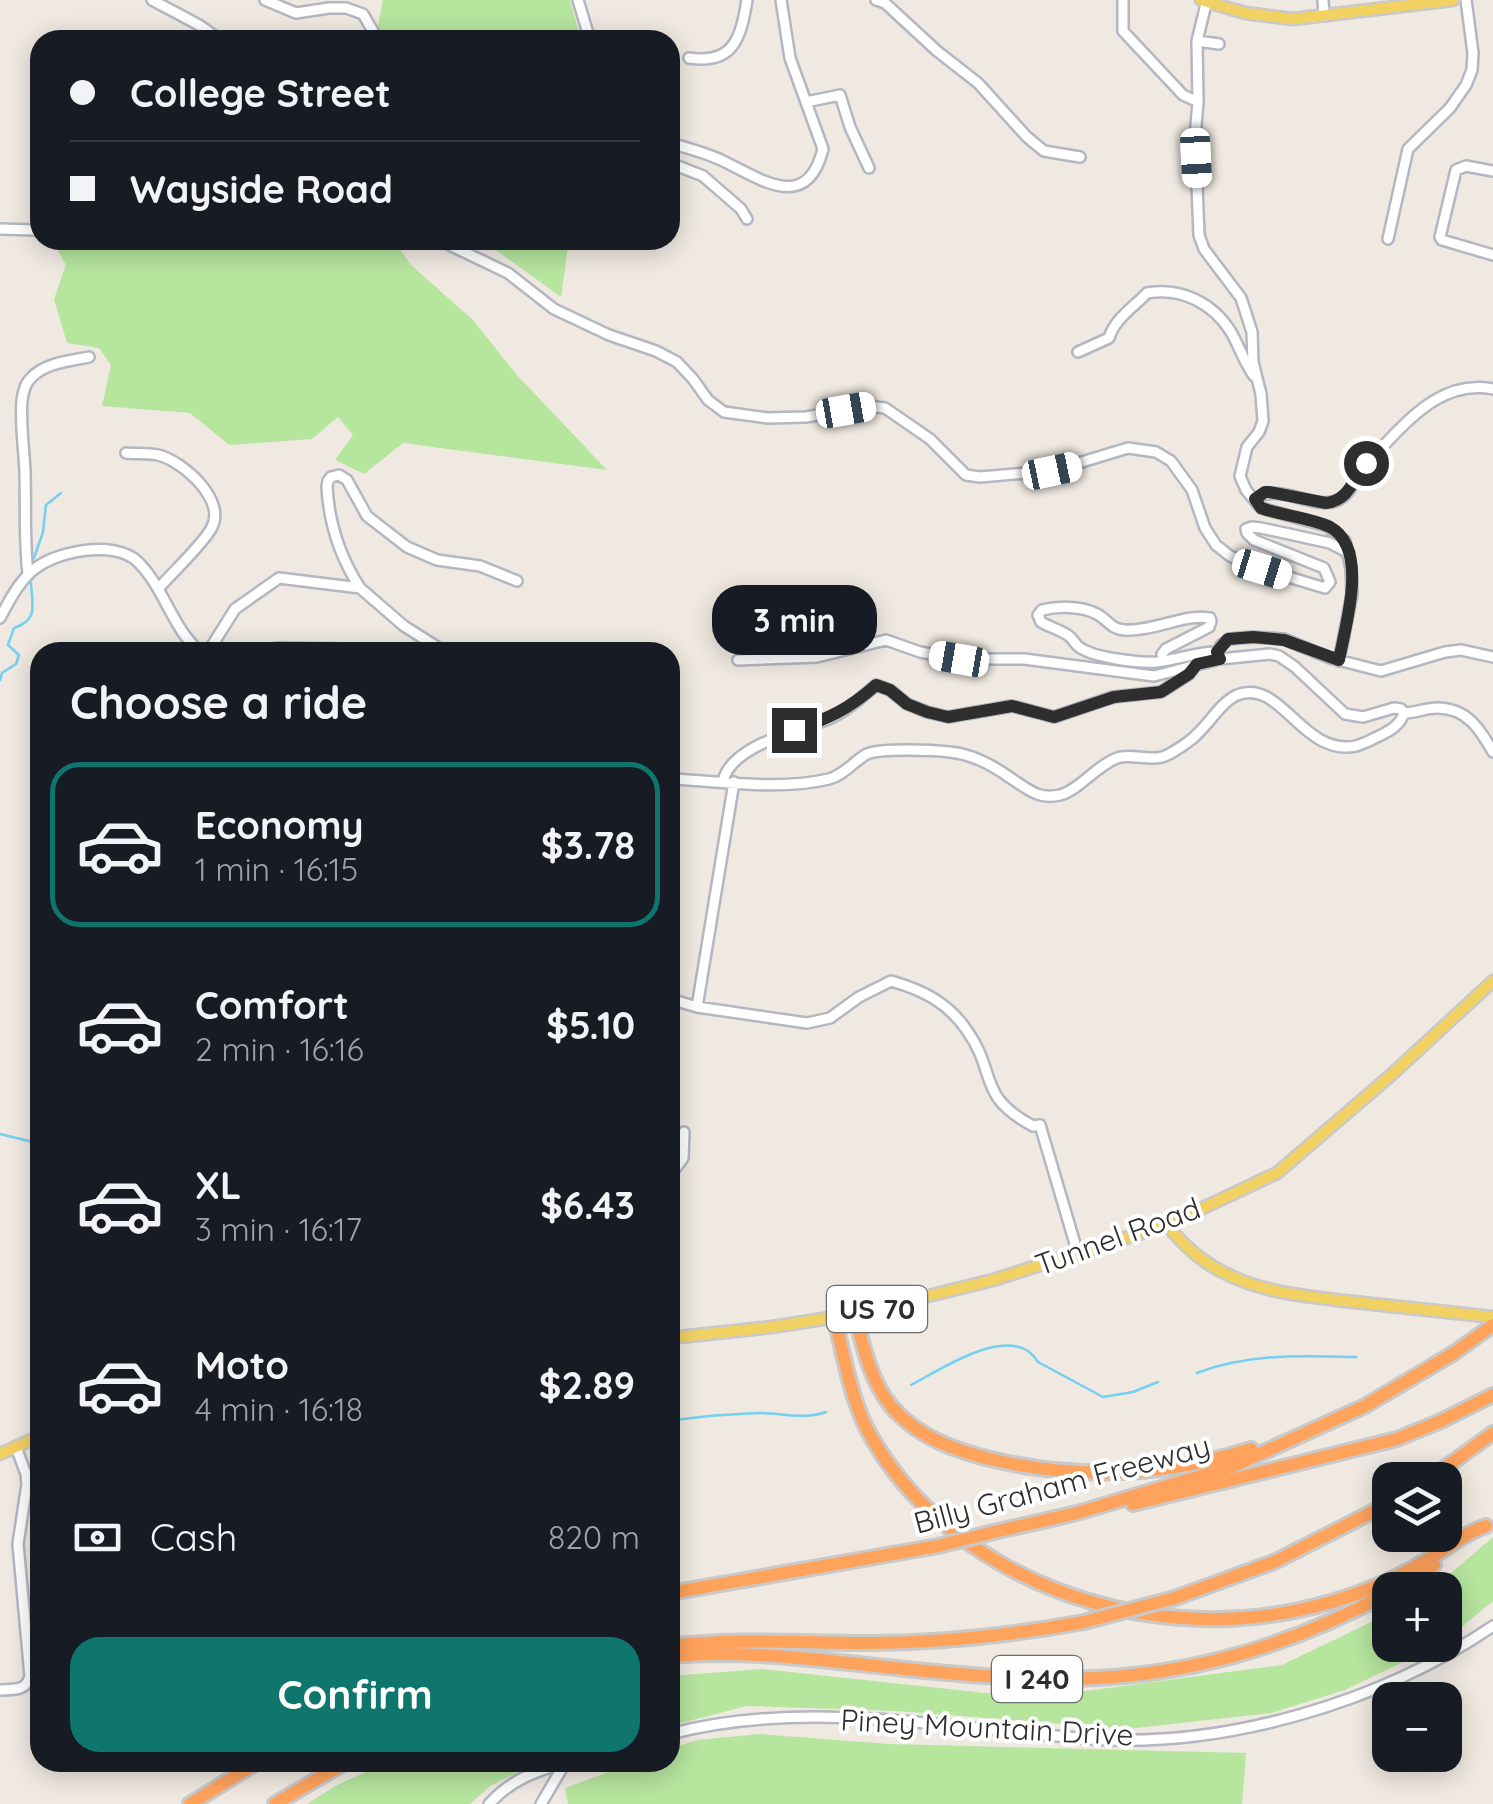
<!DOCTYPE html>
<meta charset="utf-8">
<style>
body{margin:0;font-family:Quicksand,sans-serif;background:#242831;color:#f1f3f6;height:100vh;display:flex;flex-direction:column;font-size:38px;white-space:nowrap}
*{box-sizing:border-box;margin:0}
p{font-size:32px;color:#9ea1a6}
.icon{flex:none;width:55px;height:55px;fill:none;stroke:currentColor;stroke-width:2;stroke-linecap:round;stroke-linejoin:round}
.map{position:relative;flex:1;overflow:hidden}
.sheet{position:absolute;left:30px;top:642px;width:650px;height:1130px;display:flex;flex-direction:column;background:#171b24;border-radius:30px;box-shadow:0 5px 25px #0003}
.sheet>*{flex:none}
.top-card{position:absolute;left:30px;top:30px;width:650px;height:220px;border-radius:30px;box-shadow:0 5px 25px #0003;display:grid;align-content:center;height:220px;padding:0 40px;background:#171b24}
.buttons{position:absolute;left:1372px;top:1462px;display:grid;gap:20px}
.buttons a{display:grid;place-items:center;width:90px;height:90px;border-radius:20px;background:#171b24;box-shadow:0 5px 25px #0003;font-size:50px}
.end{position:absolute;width:45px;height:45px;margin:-22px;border:12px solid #2e2e2e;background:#fff;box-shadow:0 0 0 5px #fff}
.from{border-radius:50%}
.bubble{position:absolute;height:70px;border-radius:30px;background:#171b24;box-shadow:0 5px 25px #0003;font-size:32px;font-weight:700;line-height:70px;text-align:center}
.car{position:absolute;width:30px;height:60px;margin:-30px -15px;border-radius:12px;box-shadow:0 0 8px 2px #0007;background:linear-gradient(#fff 24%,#345 0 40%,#fff 0 76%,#345 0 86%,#fff 0)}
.top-card b{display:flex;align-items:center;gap:35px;height:95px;font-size:38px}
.top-card b+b{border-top:2px solid #363941}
.top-card i{width:25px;height:25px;background:#f1f3f6}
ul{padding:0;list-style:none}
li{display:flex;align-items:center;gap:30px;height:165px;margin:0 20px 15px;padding:0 20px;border:5px solid transparent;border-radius:30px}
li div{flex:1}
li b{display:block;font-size:38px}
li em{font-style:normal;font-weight:700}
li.on{border-color:#0f766e}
li>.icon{width:90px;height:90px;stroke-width:1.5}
h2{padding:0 40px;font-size:45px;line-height:120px}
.pay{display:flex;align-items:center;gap:25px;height:110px;padding:0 40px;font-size:38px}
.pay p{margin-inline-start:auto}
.primary-button{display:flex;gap:20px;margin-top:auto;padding:20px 40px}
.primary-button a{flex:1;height:115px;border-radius:30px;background:#0f766e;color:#fff;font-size:40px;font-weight:700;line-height:115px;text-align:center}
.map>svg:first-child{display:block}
</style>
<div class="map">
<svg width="1493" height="1804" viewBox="0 0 1493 1804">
<rect width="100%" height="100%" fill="#efe9e1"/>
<path fill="#b6e59e" d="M383,0H570L581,40H375Z
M57,240H393L411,265L473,320L516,374L607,470L403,443L364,474L335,460L353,435L338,417L312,439L229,445L190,413L102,406L111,365L99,348L67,343L54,299L66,265L56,247Z
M482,240H569L561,297Z
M1493,1537V1601L1445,1641V1590H1431Z
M1390,1613V1645H1438L1345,1690L1271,1713L1127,1729L897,1711L746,1706L670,1726V1676L761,1669L1033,1698L1282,1665Z
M760,1734L889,1744L1246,1753L1242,1804H568L565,1788L633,1763L670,1762V1749L697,1740Z
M386,1763V1762L536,1763L490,1786L470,1804H307L337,1785Z"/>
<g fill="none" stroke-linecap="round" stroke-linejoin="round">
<path stroke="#75cff0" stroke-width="2.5" d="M34,558L43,532L46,505L61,493
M0,680L2,673L16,664L19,655L8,645L14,628C39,620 32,605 31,583
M0,1134L29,1141L40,1146
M1197,1373C1250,1353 1300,1356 1356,1357
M911,1385C942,1369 1013,1320 1038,1362L1103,1397L1133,1392L1158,1382
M670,1421C700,1416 730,1414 761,1413C782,1413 805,1420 826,1412"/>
<g stroke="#b4b7c1" stroke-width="14">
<path id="minor" d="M152,0L199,25L220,40
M265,0L296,13L329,8H346L363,14L378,40
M578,0L590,40
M876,0L885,3L937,51L978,83L1027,137L1044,151L1080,157
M1123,0V31L1183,95L1198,102L1195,137L1199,235L1204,249L1241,298L1252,332L1253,362L1261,394L1263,421L1259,432L1247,447L1240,476L1246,490L1261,508L1327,526L1345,541L1351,569L1352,594L1339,661
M1323,0L1324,16
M1197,41L1219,44
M689,58C734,65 741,37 747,0
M806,102L840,95L850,127L869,168
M1198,102L1197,41L1207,0
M670,143C687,148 707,153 723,161C762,180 807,213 823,149L790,58L781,0
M670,163L703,176L741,209L747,219
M1493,171L1466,166L1456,170L1440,237L1442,240L1493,255
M0,229L34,230
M1388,239L1408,149L1450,108L1466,85L1472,70L1473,53L1466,0
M439,240L508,273L554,309L609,335L656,351L677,362L693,379L708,400L724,412L768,418L806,417L869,406L885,408L930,439L966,475L980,477L1052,471L1128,448L1156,452L1171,461L1192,490L1205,528L1216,545L1230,556L1262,569L1325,588L1330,582L1324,568L1254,540L1247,533L1246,529L1252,527L1261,528L1330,543L1349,553
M1078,352L1109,338C1115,318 1134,307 1147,293C1181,287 1213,303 1231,332C1239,346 1244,362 1254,376
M126,453C136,454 148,453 158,455C183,461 228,501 211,529C201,546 173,572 159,588
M1255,499C1283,480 1321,517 1344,496C1354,488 1356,474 1365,464C1372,456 1380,450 1387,442C1415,412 1448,380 1493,389
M28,574C24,540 26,506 25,472C24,448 20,424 22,400C23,393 25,384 30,379C44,363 69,361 89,357
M360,588C340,557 329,524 327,487L328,481L331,477L339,475L347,480L367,516L407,547L437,560L480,566L517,581
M0,618C8,603 17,585 30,573C51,551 115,539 138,562C157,581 166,606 180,628C185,637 192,644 199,652
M208,652L235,609L279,578L360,588L404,626L445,652
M249,652L279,648L346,649L353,652
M1218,653L1221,645L1229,639L1253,637L1284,639L1330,658L1381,671L1445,652L1461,650L1493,657
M738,660L817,657L886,640L920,652L959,659H1024L1154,676L1220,659L1270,654L1279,656L1295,667L1345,714L1363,717L1394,708L1401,709L1404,713C1415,713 1426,708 1437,708C1467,708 1480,729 1493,752
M1163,661L1162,654L1166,649L1209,627L1211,621L1210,618C1186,613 1153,632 1124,630C1111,629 1108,620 1097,614C1082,606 1059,606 1042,610L1038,615L1041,622C1049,627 1061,630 1069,636C1073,639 1075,644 1079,647C1094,658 1138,663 1156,662C1177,660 1196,652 1217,652
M670,779C723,781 777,791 829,779C844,775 854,761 867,754C880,748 933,750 950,752C972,754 994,766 1012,779C1029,790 1039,800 1060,795C1079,790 1096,766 1117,758C1130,753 1148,761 1162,757C1170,755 1181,747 1188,742C1206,730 1219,703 1237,695C1281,677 1302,757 1356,746C1363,744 1371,740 1377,737C1389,731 1400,726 1404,713
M723,781C732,744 800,731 831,718C848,710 862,697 876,685L890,690L907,704L927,712L948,717L1012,706L1054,717L1113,697L1161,692L1189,674L1195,666
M670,999L697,1007L807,1023L830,1018L859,997L891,981C923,990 949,1003 968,1032C997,1074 977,1096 1033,1126L1040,1125L1078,1254
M697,1007L734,782
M670,1176L683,1158L684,1132
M0,1690C13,1689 26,1692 30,1676L18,1544L27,1484L26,1474L16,1447
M670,1734C805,1698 954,1729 1091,1739C1227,1748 1381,1702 1493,1626
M489,1804C512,1779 534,1772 566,1762
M541,1804L565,1763"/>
</g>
<g stroke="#c9c9c9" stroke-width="15">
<path id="major" d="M1201,0L1245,13L1293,19L1453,0
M1167,1225C1186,1248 1205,1265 1233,1277C1270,1294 1314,1297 1354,1302C1400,1307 1447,1312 1493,1317
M670,1338L772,1327L855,1314L993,1280L1167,1225L1277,1173L1390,1076L1493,981
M0,1454L40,1436"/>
</g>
<g stroke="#c9c9c9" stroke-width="18">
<path id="highway" d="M855,1314C863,1346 870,1380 891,1406C919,1439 959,1452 999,1461C1084,1480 1169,1475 1251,1449
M834,1317C845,1358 851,1404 873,1440C957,1582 1143,1644 1299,1610C1343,1601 1389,1583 1427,1560C1447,1549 1464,1533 1486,1526
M1428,1480L1493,1433
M1133,1504L1397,1439L1441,1421L1493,1395
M994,1532L1077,1513L1231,1467L1365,1406L1454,1353L1493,1325
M1394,1590L1434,1565
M670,1593L938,1546
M1175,1598L1274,1562L1390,1503
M670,1646C736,1638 803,1643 870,1643C943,1643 1013,1635 1084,1622
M670,1656C748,1649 827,1661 905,1669C977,1676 1051,1683 1124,1676C1217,1667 1308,1637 1390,1592
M190,1804L258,1762
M275,1804L346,1762"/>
</g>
<use href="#minor" stroke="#fff" stroke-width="9"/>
<use href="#major" stroke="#f2d163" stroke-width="10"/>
<use href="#highway" stroke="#ffa35c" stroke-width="12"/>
<g stroke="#c9c9c9" stroke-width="18" stroke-linecap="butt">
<path id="highway-bridge" d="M938,1546L994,1532
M1084,1622L1175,1598"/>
</g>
<use href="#highway-bridge" stroke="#ffa35c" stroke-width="12"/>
</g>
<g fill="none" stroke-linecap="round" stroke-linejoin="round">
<path stroke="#2e2e2e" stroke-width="12" d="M794,730C828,719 849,709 876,685L890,690L907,704L927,712L948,717L1012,706L1054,717L1114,697L1161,692L1189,674L1197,664L1220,659L1217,652L1228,639L1253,637L1284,640L1339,660C1345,626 1370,549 1330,527C1309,517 1283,516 1261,508L1255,499L1265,492H1269L1326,503C1349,500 1353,480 1366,463"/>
</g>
<g text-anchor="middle" stroke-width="8" stroke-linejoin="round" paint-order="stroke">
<g fill="#fff" stroke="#6d6d6d" stroke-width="2.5">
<rect x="827" y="1286" width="100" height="46" rx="8"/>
<rect x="992" y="1656" width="90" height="46" rx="8"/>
</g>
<g font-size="28" font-weight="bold" fill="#2e2e2e">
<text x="877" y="1319">US 70</text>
<text x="1037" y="1689">I 240</text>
</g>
<g font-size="30" fill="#2e2e2e" stroke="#fff">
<text transform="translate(1118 1237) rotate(-20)" y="10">Tunnel Road</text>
<text transform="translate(1062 1485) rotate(-15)" y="10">Billy Graham Freeway</text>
<text transform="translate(987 1728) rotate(3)" y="10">Piney Mountain Drive</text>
</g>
</g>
</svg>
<div class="buttons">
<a><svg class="icon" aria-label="layers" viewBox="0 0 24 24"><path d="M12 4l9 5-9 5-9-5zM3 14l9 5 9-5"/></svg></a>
<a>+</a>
<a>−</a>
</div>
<i class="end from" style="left:1366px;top:463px"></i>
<i class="end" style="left:794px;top:730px"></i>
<div class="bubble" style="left:712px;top:585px;width:165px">3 min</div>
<i class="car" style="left:1196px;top:158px;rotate:177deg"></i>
<i class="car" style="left:846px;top:410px;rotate:80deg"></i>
<i class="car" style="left:1052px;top:471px;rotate:78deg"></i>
<i class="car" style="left:1262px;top:569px;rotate:107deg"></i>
<i class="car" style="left:959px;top:659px;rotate:280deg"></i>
<div class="top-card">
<b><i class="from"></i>College Street</b>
<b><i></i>Wayside Road</b>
</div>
<section class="sheet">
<h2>Choose a ride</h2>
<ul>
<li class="on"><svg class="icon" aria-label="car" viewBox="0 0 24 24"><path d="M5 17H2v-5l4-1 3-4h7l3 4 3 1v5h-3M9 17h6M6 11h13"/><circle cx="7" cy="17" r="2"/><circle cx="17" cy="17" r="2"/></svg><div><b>Economy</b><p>1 min · 16:15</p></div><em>$3.78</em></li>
<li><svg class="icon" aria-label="car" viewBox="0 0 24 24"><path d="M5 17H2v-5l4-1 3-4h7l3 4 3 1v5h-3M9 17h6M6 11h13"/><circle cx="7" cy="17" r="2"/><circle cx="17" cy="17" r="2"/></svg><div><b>Comfort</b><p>2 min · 16:16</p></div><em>$5.10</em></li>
<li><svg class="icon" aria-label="car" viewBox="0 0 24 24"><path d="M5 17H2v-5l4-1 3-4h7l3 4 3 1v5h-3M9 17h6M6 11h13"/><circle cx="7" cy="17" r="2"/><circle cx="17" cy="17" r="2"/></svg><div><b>XL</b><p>3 min · 16:17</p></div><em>$6.43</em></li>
<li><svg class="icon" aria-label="car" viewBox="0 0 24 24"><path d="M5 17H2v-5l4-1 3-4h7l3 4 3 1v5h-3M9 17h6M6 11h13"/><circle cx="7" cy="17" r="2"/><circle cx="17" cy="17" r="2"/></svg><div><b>Moto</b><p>4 min · 16:18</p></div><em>$2.89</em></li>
</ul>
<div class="pay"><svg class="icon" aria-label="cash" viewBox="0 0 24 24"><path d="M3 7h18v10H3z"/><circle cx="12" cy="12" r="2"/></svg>Cash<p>820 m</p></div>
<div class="primary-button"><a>Confirm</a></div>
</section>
</div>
